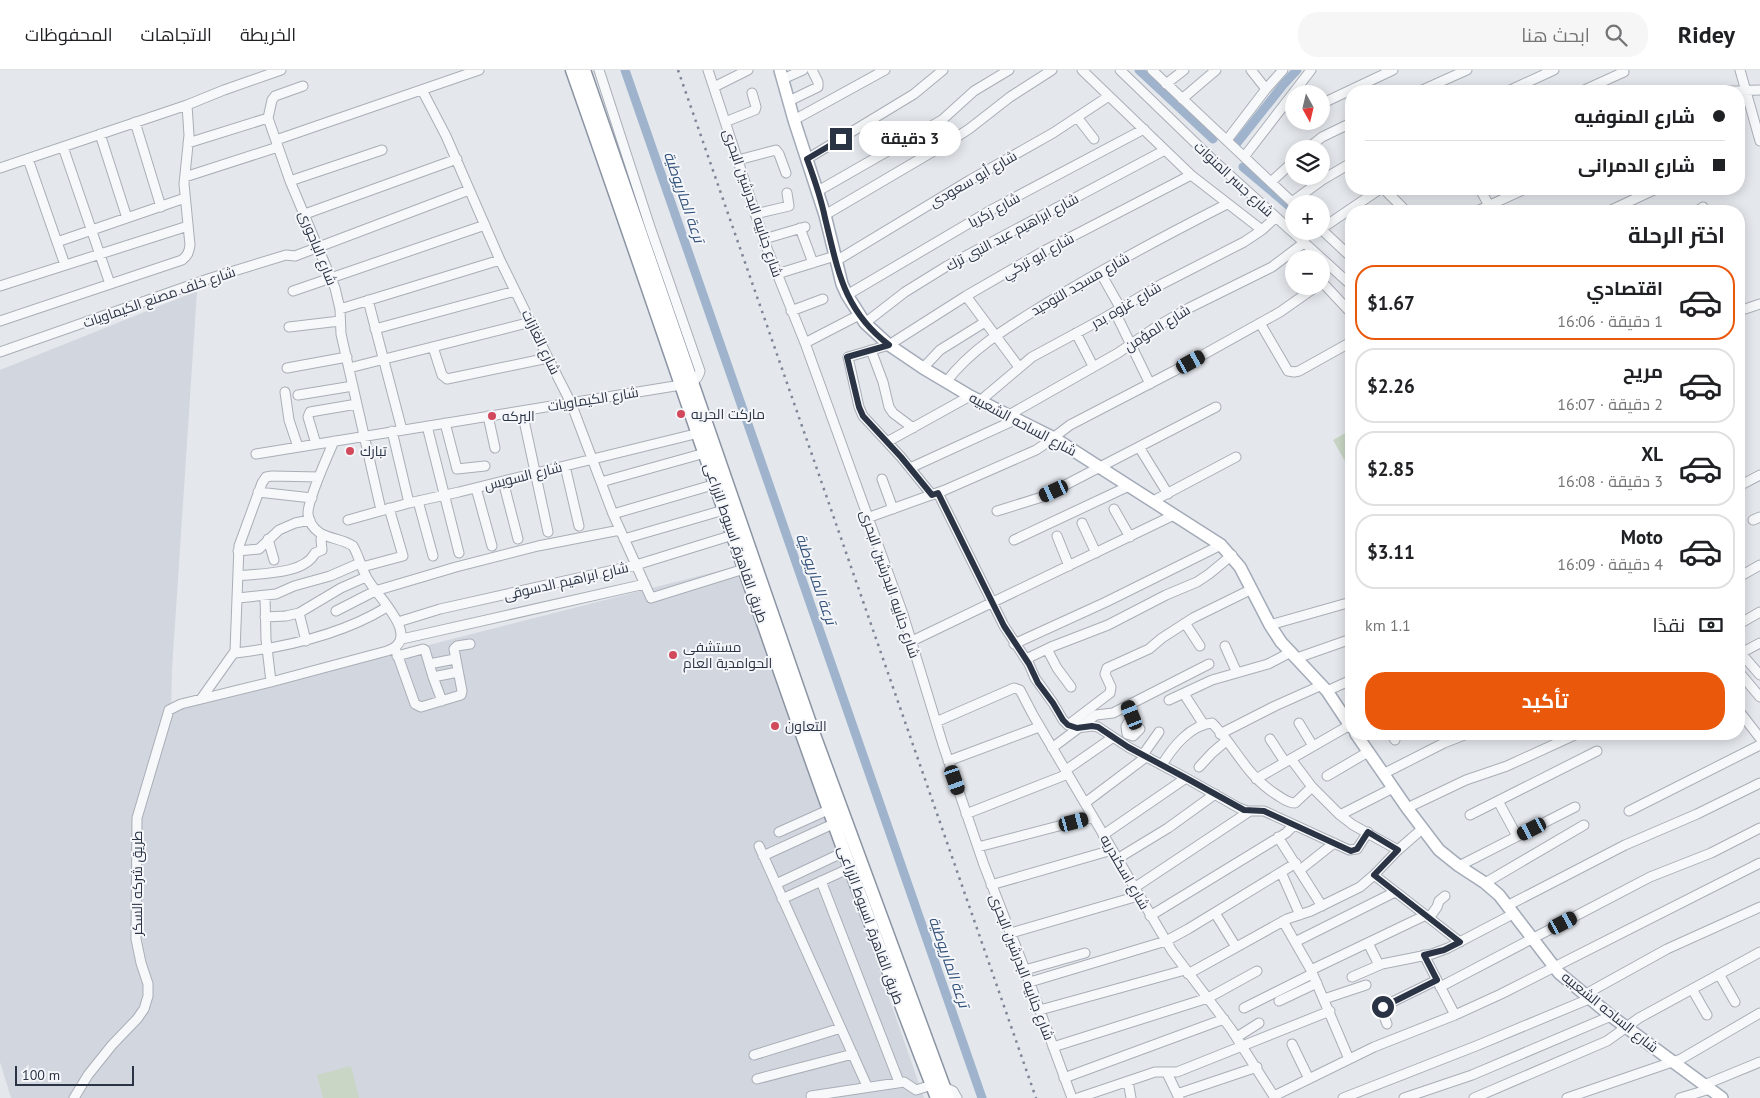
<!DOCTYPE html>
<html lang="ar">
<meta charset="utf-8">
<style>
body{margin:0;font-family:"PT Sans",Cairo,sans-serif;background:#f6f6f6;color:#202124;direction:rtl;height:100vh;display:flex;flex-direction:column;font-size:19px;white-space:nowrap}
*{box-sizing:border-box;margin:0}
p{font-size:16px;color:#757577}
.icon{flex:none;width:28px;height:28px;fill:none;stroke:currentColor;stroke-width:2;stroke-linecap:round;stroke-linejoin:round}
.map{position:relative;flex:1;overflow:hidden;direction:ltr}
.details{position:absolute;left:1345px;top:135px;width:400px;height:535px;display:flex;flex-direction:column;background:#fff;border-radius:20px;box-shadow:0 2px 12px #0003;direction:rtl}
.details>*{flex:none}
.guide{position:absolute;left:1345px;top:15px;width:400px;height:110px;border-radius:20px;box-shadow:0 2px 12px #0003;direction:rtl;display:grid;align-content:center;height:110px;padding:0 20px;background:#fff}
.needle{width:32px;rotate:172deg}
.buttons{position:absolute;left:1285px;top:15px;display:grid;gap:10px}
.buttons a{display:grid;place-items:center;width:45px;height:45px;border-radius:50%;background:#fff;box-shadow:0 2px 12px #0003;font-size:25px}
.scale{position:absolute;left:15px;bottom:12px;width:119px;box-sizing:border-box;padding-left:5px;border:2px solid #2b3445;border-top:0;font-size:14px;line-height:18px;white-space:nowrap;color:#2b3445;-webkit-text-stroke:4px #f4f6f9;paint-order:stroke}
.end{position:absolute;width:22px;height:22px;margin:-11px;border:6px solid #2b3445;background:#fff;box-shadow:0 0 0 2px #fff}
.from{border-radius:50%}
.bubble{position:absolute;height:35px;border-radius:18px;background:#fff;box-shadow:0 2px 12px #0003;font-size:16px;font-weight:700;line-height:35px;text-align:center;direction:rtl}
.car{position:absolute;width:15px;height:30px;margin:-15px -8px;border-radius:6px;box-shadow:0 0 4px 1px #0007;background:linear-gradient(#222 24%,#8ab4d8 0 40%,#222 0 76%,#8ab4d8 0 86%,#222 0)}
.guide b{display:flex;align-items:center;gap:18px;height:48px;font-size:19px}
.guide b+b{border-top:1px solid #e0e0e0}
.guide i{width:12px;height:12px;background:#202124}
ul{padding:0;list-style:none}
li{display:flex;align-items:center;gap:15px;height:75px;margin:0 10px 8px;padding:0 10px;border:2px solid #e0e0e0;border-radius:20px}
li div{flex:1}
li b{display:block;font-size:19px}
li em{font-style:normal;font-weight:700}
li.current{border-color:#ea580c}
li>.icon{width:45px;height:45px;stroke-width:1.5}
h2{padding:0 20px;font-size:22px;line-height:60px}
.pay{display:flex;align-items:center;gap:12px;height:55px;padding:0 20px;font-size:19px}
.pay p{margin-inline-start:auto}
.primary-button{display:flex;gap:10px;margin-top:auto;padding:10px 20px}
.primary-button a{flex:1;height:58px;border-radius:20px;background:#ea580c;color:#fff;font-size:20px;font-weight:700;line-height:58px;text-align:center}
header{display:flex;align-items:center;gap:30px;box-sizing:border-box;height:70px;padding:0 25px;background:#fff;border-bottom:1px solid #e0e0e0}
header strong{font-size:24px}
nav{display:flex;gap:28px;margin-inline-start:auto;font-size:18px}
.search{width:350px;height:45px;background:#f6f6f6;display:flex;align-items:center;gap:12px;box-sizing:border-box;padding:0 18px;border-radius:20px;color:#757577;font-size:19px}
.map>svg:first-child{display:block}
</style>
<header>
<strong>Ridey</strong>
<div class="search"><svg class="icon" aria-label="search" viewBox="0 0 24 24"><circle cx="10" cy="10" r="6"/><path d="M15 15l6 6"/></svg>ابحث هنا</div>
<nav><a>الخريطة</a><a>الاتجاهات</a><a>المحفوظات</a></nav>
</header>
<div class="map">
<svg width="1760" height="1028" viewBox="0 0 1760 1028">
<rect width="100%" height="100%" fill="#e4e7ec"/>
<path fill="#d2d6de" d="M197,221L172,600L171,641L738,496L924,1028H11L0,992V300Z"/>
<path fill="#c9d6c5" d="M1351,360V402L1333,370Z
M351,996L359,1028H323L317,1005Z"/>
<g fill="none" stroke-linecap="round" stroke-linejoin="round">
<path stroke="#9fb4cc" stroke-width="9" d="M625,0L982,1028
M1139,0L1213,69
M1237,73L1283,15L1297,0
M1243,97L1294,140"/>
<g stroke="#a9aeb7" stroke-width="11">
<path id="minor" d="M708,0L766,176L805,273L903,544L943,675L984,795L1025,900L1072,1028
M1082,0L1191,105L1262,160
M1120,0L1212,89L1351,215
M1152,0L1294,134
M1251,0L1266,19
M1740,0L1760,71
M783,9L803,0
M1166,14L1184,0
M303,16L275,26L272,30L268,48L290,111L335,218L340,239L341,264L381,440
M714,17L748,0
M422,20L446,66L500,190L548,288L571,333L613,444L651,528L744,499
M1420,21L1467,0
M1508,21L1554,0
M1582,21L1624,2
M1728,21L1760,20
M1182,29L1216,0
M789,31L818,17V12L812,0
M1321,34L1393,0
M187,35L224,20L281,0
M1286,35L1294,43
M1077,47L1094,69
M794,50L885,0
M135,52L161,137
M725,52L755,40L756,37L752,23
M100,64L127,148
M276,70L479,0
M1227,70L1266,19L1283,0
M188,73L268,48
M63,77L110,214
M1307,79L1322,67L1351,53
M1244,87L1311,0
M28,89L65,195
M807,89L914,24L943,0
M738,90L776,80L779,84L786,103
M0,98L187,35L189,65L184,114L190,175C189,183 187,186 182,190L0,251
M185,107L278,77
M290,111L382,80
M1271,112L1294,91
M1384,119L1406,141
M1480,119L1492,141
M818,121L942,50L974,21L1009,0
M1292,132L1322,110L1351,93
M1477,141L1525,119
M1609,141L1656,119
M1697,141L1703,137
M305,144L457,89
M755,144L789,136L787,123
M825,145L949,72L969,59L1010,27L1052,0
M800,158L813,193
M1321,159L1380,119
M1321,159L1351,187
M764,169L805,157
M57,172L185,128
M836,191L970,110L1053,63L1109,26
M1100,202L1121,239
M777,204L835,186
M1322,212L1351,243
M0,216L188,156
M293,221L485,155
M847,225L993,139L1144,59
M966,226L1019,297
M368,230L402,360
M340,239L500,190
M791,241L823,229
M1739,241L1760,234
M1115,242L1150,314
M865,253L905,222L947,196L1165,80
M1260,253L1288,301L1294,302L1299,301L1351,272
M289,257L340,251
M375,259L515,221
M1076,263L1093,296
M805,273L859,245
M433,277L442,305L447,309L548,288
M871,280L883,312L889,337L893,343L913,358
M0,282L211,208L286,185L295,186L469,120
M287,298L347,287
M349,298L531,252
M923,298L940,280L985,252
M946,312C973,277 1010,256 1047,233C1106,197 1166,165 1227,134
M285,322L289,350L298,377
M298,325L353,316
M980,331L1032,287L1106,247L1162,214L1244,172L1262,160L1276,147
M522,341L548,462
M1009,345L1118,283L1156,257L1189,238L1272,197L1305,172
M488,346L495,378
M445,353L457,399L485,396
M427,356L459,483
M392,361L409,433
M887,372L970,326
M316,374L308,347L310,342L357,334
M1139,377L1168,424
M256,384L681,315C690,313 698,311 700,301L650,157L599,0
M565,396L579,456
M910,398L1017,349
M882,409L893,439
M503,411L518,469
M601,412L705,383
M1739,416L1760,405
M476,418L492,476
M258,422L312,428
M938,423L1004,556L1029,594L1035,608L1053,633L1063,650L1068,655L1077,658L1092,656L1098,657L1128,677L1186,708L1239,738L1247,741H1264L1349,780L1357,779L1368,762
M932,425L901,387L863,346L859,337L848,287L889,275L966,226L1042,182L1191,105
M418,431L433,486
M1153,431L1236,387
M1114,439L1130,467
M997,441L1042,427L1216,337
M613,444L716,414
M867,448L945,420L1036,380L1045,374L1070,355L1174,301L1280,242L1317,216
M348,450L409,433L459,422L699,363
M1753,450L1760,447
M1082,453L1096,483
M1057,466L1069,496
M268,469L274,490
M624,469L724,440
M1014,470L1129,416
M238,481L259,479L279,460L295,453L310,450
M362,497L403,486L389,438
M238,506C260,503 304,505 315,483L322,480L321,469L324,465
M1739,507L1760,495
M265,526L266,569L271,612
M238,528L276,524L294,516L330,506L360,493
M336,541L375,521L456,497L538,476L620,460
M299,543L306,571
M265,547L286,546L299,543L341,518L366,507
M398,552L440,539L636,495L733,465
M1185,553L1200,576
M1739,554L1760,542
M1270,555L1351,532
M402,569L645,514
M912,571L1174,445
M1014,574L1106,532L1221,475
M1225,576L1237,603
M395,578L415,634L421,637L461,625L462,621L454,579L457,576L470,574
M1047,579L1057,598L1071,617
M1739,581L1760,605
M235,583C288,577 341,565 387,537
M1741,583L1760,573
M397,586L423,579L425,580L433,607L442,631
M1297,588L1351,569
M1026,589L1051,577L1108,555L1166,525L1197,512L1209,504L1232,485
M429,594L455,589
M1739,602L1760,627
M433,607L458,602
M1327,621L1351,610
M1184,624L1204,655
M201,629L235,581L239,476L262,413L266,407L272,406L319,407
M1169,630L1212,610L1268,594L1291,582
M1128,635L1132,646L1126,656L1127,664L1133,666L1140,659
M1739,641L1760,668
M936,652L1014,618L1020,620L1033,645L1172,881L1231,959L1275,1028
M1299,653L1313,676
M1068,655L1110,623L1111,617L1105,604L1107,598L1149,579L1162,568L1193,548L1252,519
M1220,664L1275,636L1322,615
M1391,664L1395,670
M1270,669L1285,692
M1052,678L1096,645L1113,643L1209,594
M1142,686L1159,662
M1291,689L1312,717L1340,745L1353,755L1398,780
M948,691L1039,657
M1162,695C1172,678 1190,655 1212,653C1236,677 1245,705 1277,725C1282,728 1288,733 1295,733L1312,717
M1199,697L1212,683L1226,671
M1066,700L1112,668
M1383,704L1444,673L1467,664
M1327,706L1368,682
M1256,709L1350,655
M1498,731L1517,766
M1085,733L1146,687
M1407,738L1466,710L1507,696L1577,664
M1629,741L1760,675
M966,744L1068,704
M1340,745L1393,718
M1470,745L1597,681
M779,762L828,740
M1103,765L1186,708
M1278,767L1322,836
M759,776L867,1016
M978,777L1093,747
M763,786L833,754
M1117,789L1168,758L1215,724
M1459,796L1575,737
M1300,800L1334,773
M1281,802L1300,845
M1374,805L1460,872
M821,811L899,1012
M1485,813L1584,755
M776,814L844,782
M991,815L1112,780
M1134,818L1250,741
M782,829L850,798
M1507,836L1625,775L1697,744L1760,713
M1215,843L1236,877
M1150,846L1286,763L1294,755
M1429,848L1437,837L1439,831L1445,826
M1283,851L1311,900L1349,989
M1011,863L1138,826
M1295,872L1395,822
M1368,873L1379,895
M1424,885L1455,945
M1025,900L1085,883
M1311,900L1426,845
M1188,904L1287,849L1311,841L1360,817L1374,805L1398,780L1422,759
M1719,904L1735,932
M1352,907L1382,894L1432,884L1448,878L1513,844
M1030,912L1166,871L1188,859L1296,793
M1440,917L1650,807L1711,783L1760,758
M1692,919L1707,945
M1584,925L1667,879L1760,837
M1324,929L1366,915
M1279,931L1317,913
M1244,938L1312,904
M1040,940L1185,900
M1387,954L1382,941L1384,936L1437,910
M1237,967L1259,953
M1292,974L1309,1009
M1053,977L1208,928L1257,901
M754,985L841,958
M1167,1003L1179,1028
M1064,1008L1224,949
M757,1009L853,984
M1128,1011L1131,1028
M1704,1015L1760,992
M944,1017L953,1021L957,1028
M1177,1024L1257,997
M811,1026L904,1012L916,1020L932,1015
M1274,1026L1374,977L1455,945L1501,924L1760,793
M74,1028L88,1005L112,975L137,949L144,939L148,926V914L141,893L136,869L137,748L169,640L181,634L271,612L387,581C424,568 377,527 367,508C361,498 359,486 353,476C343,469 330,469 320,463C314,459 309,452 308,444C307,431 328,385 334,371
M1078,1028L1155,1002H1177L1330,941
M1343,1028L1476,976L1589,929
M1404,1028L1472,1005L1611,946
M1474,1028L1607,971L1639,948L1760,882
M1567,1028L1681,989L1760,943
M1680,1028L1710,1019"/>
</g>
<g stroke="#a3abb8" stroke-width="14">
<path id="major" d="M780,0L794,50L825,145L842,214L847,225L865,253L889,275L923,298L970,326L1054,368L1221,475L1240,497L1270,555L1281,572L1327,621L1351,657
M1356,664L1407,738L1439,780L1459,796L1485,813L1499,825L1559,903L1611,946L1722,1028"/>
</g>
<g stroke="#8b94a3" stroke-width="15">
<path id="highway" d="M572,0C693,343 804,689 937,1028
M584,0L813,662L948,1028"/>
</g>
<use href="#minor" stroke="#f7f8fa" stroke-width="9"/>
<use href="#major" stroke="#fff" stroke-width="11"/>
<use href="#highway" stroke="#fff" stroke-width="12"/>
<path stroke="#7d8696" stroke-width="2.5" stroke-dasharray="2.5 5" stroke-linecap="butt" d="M678,0L1036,1028"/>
</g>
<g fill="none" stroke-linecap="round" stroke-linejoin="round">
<path stroke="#2b3445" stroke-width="6" d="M841,69L807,89C814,108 821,128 825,148C838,200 843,240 889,275L847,287L859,337L863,346L901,387L932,425L938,423L1004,556L1029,594L1038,613L1053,633L1063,650L1068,655L1077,658L1092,656L1098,657L1128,677L1186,708L1244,740L1264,741L1351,781L1357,779L1368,762L1398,780L1374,805L1460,872L1444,880L1424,885L1437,910L1383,937"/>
</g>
<g fill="#d1495b" stroke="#f4f6f9" stroke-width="2">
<circle cx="681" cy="344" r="5"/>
<circle cx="492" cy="346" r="5"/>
<circle cx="350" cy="381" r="5"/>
<circle cx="673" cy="585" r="5"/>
<circle cx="775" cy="656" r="5"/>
</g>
<g text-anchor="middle" stroke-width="4" stroke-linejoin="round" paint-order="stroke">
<g font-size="14" fill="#2b3445" stroke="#f4f6f9">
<text transform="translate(973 109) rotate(-30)" y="5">شارع أبو سعودى</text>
<text transform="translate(1234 109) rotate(43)" y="5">شارع جسر المنوات</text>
<text transform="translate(753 133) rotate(71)" y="5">شارع جنابيه البدرشين البحرى</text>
<text transform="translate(994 140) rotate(-29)" y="5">شارع زكريا</text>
<text transform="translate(1012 162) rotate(-28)" y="5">شارع ابراهيم عبد النبى ترك</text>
<text transform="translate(318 178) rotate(68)" y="5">شارع الباجورى</text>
<text transform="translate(1038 186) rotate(-29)" y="5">شارع ابو تركي</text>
<text transform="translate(1080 214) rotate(-30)" y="5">شارع مسجد التوحيد</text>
<text transform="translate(159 227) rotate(-19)" y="5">شارع خلف مصنع الكيماويات</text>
<text transform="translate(1126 235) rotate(-30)" y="5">شارع غزوه بدر</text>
<text transform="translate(1157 258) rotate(-32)" y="5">شارع المؤمن</text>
<text transform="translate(541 272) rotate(64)" y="5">شارع الغازات</text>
<text transform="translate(593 329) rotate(-9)" y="5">شارع الكيماويات</text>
<text transform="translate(1023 354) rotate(28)" y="5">شارع الساحه الشعبيه</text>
<text transform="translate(523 406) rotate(-14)" y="5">شارع السويس</text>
<text transform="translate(736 473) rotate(71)" y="5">طريق القاهرة, اسيوط الزراعى</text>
<text transform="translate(566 511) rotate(-13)" y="5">شارع ابراهيم الدسوقى</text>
<text transform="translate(890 514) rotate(71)" y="5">شارع جنابيه البدرشين البحرى</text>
<text transform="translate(1125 802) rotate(60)" y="5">شارع اسكندريه</text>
<text transform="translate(137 813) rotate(-90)" y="5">طريق شركه السكر</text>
<text transform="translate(871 855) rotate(70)" y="5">طريق القاهرة, اسيوط الزراعى</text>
<text transform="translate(1022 897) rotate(69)" y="5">شارع جنابيه البدرشين البحرى</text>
<text transform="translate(1610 942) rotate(39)" y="5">شارع الساحه الشعبيه</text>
</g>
<g font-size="14" fill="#2b3445" stroke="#f4f6f9" text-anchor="start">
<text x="691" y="349">ماركت الحريه</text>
<text x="502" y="351">البركه</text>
<text x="360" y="386">تبارك</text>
<text x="683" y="582">مستشفى<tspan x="683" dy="16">الحوامدية العام</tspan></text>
<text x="785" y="661">التعاون</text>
</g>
<g font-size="15" font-style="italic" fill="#34527a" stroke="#f4f6f9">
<text transform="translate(684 127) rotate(71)" y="5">ترعة الماريوطية</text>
<text transform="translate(816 509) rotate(71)" y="5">ترعة الماريوطية</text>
<text transform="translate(949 892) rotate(71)" y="5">ترعة الماريوطية</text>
</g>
</g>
</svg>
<div class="buttons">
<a><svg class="needle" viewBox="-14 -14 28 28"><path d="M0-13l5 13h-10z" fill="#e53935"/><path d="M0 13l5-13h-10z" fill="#757577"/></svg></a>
<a><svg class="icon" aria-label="layers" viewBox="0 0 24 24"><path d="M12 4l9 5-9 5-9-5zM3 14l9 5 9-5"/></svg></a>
<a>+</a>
<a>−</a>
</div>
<div class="scale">100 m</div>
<i class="end from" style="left:1383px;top:937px"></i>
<i class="end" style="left:841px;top:69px"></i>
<div class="bubble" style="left:859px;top:51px;width:102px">3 دقيقة</div>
<i class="car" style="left:1191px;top:292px;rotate:61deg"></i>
<i class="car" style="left:1054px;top:421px;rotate:245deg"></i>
<i class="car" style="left:1132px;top:645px;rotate:338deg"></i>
<i class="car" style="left:955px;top:710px;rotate:161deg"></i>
<i class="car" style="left:1074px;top:752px;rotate:75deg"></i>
<i class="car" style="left:1532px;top:759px;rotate:243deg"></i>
<i class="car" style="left:1563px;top:853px;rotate:62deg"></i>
<div class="guide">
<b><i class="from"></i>شارع المنوفيه</b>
<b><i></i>شارع الدمرانى</b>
</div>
<section class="details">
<h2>اختر الرحلة</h2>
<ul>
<li class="current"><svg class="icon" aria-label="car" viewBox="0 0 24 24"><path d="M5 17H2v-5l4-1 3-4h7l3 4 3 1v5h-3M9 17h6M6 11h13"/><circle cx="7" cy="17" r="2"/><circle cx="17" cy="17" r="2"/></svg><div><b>اقتصادي</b><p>1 دقيقة · 16:06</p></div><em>$1.67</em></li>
<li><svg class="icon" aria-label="car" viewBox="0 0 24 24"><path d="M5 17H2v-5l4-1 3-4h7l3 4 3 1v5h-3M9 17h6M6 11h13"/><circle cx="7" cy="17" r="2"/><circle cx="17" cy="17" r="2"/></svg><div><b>مريح</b><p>2 دقيقة · 16:07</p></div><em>$2.26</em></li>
<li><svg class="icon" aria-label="car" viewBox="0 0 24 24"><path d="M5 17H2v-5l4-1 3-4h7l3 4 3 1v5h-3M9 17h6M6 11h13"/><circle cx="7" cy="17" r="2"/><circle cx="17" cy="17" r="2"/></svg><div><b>XL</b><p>3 دقيقة · 16:08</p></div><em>$2.85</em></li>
<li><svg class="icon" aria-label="car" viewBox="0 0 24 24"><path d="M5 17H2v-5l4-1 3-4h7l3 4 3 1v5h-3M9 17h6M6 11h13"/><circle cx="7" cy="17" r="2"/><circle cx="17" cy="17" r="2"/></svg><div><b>Moto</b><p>4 دقيقة · 16:09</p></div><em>$3.11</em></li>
</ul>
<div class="pay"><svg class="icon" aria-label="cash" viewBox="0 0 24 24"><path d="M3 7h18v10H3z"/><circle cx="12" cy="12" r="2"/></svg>نقدًا<p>1.1 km</p></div>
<div class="primary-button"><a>تأكيد</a></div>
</section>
</div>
